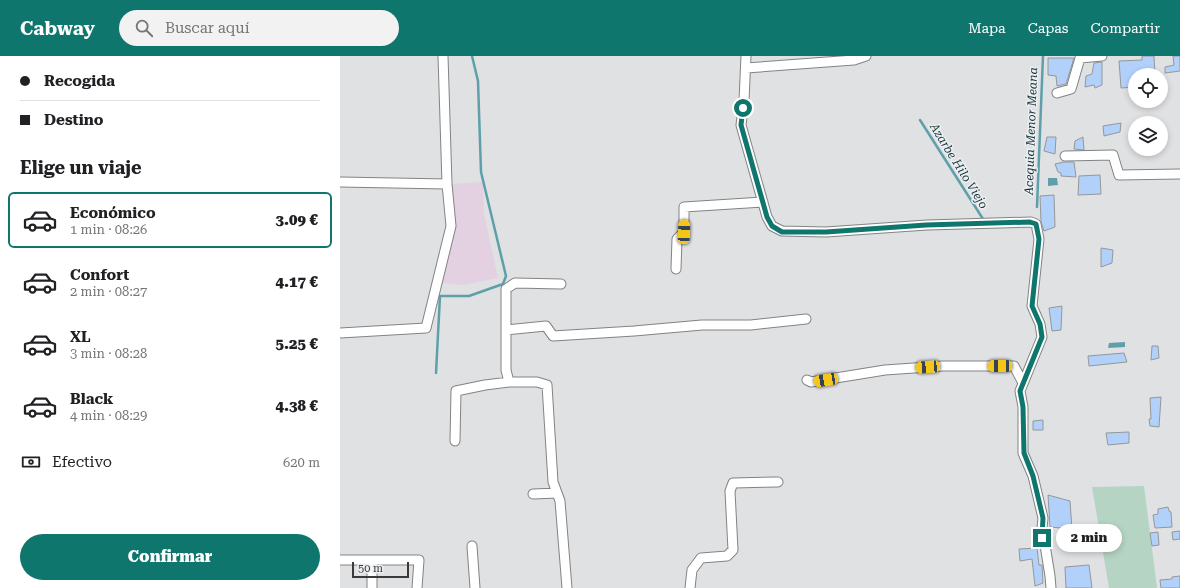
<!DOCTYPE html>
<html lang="es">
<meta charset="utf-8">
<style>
body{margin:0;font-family:"Roboto Serif",serif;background:#f2f2f2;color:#202124;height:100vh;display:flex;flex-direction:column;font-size:15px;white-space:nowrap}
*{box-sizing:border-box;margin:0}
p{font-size:13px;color:#757577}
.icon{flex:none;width:22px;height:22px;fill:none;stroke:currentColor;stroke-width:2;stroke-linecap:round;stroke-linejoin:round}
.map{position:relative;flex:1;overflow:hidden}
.drawer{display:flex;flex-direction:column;background:#fff;width:340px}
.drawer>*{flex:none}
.top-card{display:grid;align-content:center;height:88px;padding:0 20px;background:#fff}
.fabs{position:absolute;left:788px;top:12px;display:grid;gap:8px}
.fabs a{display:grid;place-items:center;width:40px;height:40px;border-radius:50%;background:#fff;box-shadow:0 2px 6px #0003;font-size:20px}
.scale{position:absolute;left:12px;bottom:10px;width:57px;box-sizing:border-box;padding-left:4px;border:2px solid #3a3a3b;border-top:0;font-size:11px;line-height:14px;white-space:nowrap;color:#3a3a3b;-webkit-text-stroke:3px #edeef0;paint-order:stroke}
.end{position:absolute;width:18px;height:18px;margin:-9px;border:5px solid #0f766e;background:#fff;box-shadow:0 0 0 2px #fff}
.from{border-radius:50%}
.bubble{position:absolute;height:28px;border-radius:14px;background:#fff;box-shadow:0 2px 6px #0003;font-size:13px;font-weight:800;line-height:28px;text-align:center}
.car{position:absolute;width:12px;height:24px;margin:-12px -6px;border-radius:5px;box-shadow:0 0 3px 1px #0007;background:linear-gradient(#f5c518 24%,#345 0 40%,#f5c518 0 76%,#345 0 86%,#f5c518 0)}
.top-card b{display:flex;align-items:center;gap:14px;height:38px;font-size:15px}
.top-card b+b{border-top:1px solid #e0e0e0}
.top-card i{width:10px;height:10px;background:#202124}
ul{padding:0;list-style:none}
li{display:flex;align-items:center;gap:12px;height:56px;margin:0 8px 6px;padding:0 12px;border:2px solid transparent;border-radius:6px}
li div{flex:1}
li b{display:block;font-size:15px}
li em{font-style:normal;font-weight:800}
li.on{border-color:#0f766e}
li>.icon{width:36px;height:36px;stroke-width:1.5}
h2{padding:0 20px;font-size:18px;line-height:48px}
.pay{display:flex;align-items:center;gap:10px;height:44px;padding:0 20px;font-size:15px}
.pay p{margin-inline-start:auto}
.button{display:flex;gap:8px;margin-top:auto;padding:8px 20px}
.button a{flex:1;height:46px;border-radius:24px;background:#0f766e;color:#fff;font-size:16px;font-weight:800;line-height:46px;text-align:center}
header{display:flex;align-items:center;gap:24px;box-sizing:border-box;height:56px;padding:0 20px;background:#0f766e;color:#fff}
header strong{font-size:19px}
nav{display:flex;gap:22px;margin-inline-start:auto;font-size:14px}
.search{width:280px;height:36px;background:#f2f2f2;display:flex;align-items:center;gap:10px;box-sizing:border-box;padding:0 14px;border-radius:22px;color:#757577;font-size:15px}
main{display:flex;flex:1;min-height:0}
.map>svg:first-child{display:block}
</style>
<header>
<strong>Cabway</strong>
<div class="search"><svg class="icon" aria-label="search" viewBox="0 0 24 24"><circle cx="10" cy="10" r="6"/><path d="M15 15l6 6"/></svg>Buscar aquí</div>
<nav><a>Mapa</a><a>Capas</a><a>Compartir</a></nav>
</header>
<main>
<section class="drawer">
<div class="top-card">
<b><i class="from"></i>Recogida</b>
<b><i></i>Destino</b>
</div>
<h2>Elige un viaje</h2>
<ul>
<li class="on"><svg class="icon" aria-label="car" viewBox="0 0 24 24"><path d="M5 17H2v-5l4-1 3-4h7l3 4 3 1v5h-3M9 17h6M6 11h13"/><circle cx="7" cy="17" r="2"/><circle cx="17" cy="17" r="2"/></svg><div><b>Económico</b><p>1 min · 08:26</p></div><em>3.09 €</em></li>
<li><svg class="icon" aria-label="car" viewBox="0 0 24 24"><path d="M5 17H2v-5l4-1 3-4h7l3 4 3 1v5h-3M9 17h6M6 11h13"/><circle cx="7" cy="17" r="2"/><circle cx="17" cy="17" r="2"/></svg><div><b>Confort</b><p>2 min · 08:27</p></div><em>4.17 €</em></li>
<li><svg class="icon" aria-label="car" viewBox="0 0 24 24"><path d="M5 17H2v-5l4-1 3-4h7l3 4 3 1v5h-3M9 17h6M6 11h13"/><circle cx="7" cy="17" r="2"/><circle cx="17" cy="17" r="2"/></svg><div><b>XL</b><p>3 min · 08:28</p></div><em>5.25 €</em></li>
<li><svg class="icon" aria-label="car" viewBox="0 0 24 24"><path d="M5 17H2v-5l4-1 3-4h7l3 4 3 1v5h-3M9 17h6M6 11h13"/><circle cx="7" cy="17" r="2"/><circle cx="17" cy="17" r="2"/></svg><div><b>Black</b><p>4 min · 08:29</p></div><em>4.38 €</em></li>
</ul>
<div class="pay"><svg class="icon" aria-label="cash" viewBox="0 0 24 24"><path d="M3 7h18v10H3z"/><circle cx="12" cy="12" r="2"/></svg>Efectivo<p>620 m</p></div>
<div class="button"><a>Confirmar</a></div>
</section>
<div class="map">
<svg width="840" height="532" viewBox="0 0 840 532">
<rect width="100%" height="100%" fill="#e0e1e3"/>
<path fill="#e3d1e2" d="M143,126L144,158L158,222L124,229L101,227L111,128Z"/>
<path fill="#b5d4c3" d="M804,430L817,532H769L752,431Z"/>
<path fill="#5f9faa" d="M708,122H717L718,129L708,130Z
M785,286V291L768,292L769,287Z"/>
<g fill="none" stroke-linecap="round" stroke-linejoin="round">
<path stroke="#5f9faa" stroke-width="2.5" d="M580,64L643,163V165
M697,151L703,0
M96,317L100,240H129L163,228L166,220L141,116L138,25L132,0"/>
</g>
<path fill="#b1d0fa" stroke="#969798" d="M802,0H814L815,18L795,19V31L781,32L779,5L802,4Z
M833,0H840V15L825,17V11L834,9Z
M708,2H734L726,28L717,30L716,20L708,19Z
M762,6V29L755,32L754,29L745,31L746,20L752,18L754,7Z
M781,67L780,76L764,80L763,70Z
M707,81H716L715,98L704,95Z
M743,81L744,94L734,93L735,85Z
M724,106H734L736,121L721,120V117L718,116L715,108Z
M760,119L761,138L738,139L739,120Z
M714,139L715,171L704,175L701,166L700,140Z
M761,192L773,194L772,207L761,211Z
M722,250L721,274L712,275L709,252Z
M812,290H818L819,302L811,304Z
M784,297L787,306L749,310L748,300Z
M821,341L819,371L810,370L809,363H811L810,342Z
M703,364V374H693V365Z
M789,376V387L768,389L766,377Z
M708,439L730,445L732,473L710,471Z
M828,451L829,455L831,456L832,471L815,472L813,459L818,458V453Z
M840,475V483L833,484L832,476Z
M818,476L819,489L812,490L810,477Z
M697,492L699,509H702L703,527L695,530L692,503L680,505L679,493Z
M749,509L752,532H726L725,511Z
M840,520V532H821L820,524L832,523V521Z"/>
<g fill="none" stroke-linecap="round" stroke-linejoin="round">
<g stroke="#828384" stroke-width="11">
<path id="minor" d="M406,0L404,45L401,69L427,161L432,170L442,175L486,176L587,169L691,166L696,168L699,183L692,250L700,268L702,281L680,335L683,351V397L693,420L703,462L701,482L705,489L710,520L711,532
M406,12L514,4L526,0
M717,37L731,33L740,2L762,0
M725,100L773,99L779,119L840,118
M0,126L107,128
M336,213L337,183L344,176V151L423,146
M221,228L175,227L166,233V314L169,326H197L207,329L213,426L220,445L227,532
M166,274L206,270L213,280L294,275L362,269H411L466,263
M0,277L86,272L111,170L107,128L103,0
M467,324L471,326L545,314L603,310H674L683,327
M115,385L116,335L145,329L169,326
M193,438L217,437
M132,490L135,532
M0,504H79L77,532
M32,532V504
M350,532L352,514L361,502L387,500L393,494L390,435L393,427L438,426"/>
</g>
<use href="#minor" stroke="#fff" stroke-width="9"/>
</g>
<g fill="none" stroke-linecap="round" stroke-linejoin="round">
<path stroke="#0f766e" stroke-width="5" d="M403,52L401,69L427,161L432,170L442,176H486L586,169L690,166L696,168L699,183L692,250L700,268L702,281L680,335L683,351L684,397L693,420L703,462L702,482"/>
</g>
<g text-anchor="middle" stroke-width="3" stroke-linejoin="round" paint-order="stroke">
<g font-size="12" font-style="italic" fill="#14353a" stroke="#edeef0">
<text transform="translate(691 75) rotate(-88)" y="4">Acequia Menor Meana</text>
<text transform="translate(619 110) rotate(58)" y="4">Azarbe Hilo Viejo</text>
</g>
</g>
</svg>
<div class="fabs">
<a><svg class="icon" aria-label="locate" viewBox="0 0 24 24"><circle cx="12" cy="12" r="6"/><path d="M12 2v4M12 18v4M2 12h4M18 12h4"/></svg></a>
<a><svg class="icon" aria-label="layers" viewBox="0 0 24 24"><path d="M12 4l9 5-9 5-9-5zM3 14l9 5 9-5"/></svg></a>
</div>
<div class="scale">50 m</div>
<i class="end from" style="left:403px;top:52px"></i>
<i class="end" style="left:702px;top:482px"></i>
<div class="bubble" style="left:716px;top:468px;width:66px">2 min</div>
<i class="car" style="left:344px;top:176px;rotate:2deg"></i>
<i class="car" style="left:660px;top:310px;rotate:270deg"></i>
<i class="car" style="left:588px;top:311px;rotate:266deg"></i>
<i class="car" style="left:486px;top:324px;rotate:260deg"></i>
</div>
</main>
